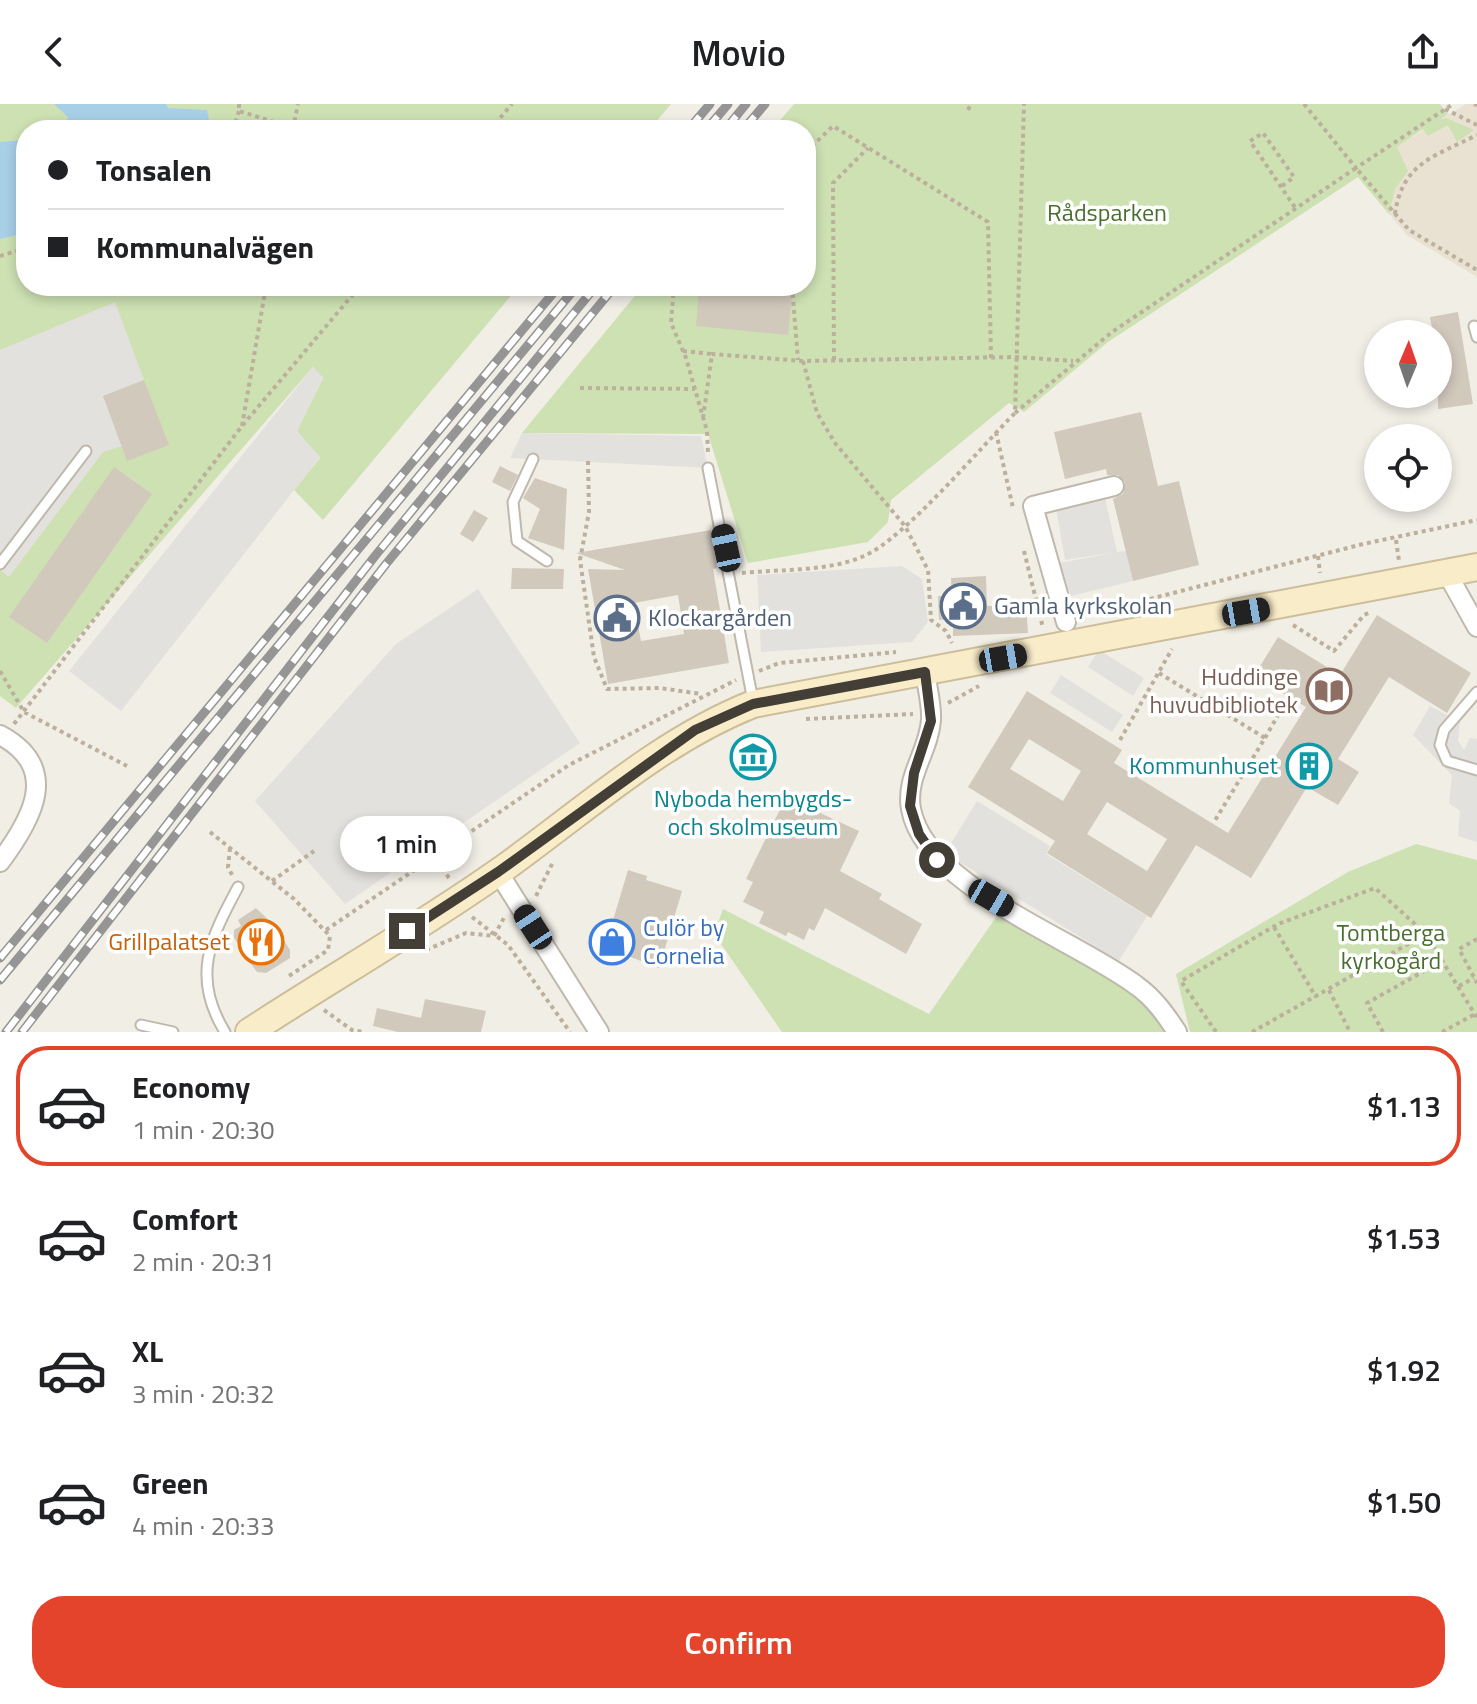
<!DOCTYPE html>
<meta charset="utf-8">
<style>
body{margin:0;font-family:"Titillium Web",sans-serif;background:#f2f2f2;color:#202124;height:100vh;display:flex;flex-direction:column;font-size:30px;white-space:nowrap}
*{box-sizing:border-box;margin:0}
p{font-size:26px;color:#757577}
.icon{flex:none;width:44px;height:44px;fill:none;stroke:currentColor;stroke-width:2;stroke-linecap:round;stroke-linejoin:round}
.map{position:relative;height:928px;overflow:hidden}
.details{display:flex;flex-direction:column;background:#fff;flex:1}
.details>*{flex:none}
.guide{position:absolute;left:16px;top:16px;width:800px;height:176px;border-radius:32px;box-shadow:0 4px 12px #0003;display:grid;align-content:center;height:176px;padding:0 32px;background:#fff}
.needle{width:52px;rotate:2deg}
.tools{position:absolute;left:1364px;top:216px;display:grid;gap:16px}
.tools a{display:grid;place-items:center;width:88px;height:88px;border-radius:50%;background:#fff;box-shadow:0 4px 12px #0003;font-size:40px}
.end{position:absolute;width:36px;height:36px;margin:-18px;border:10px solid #433e36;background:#fff;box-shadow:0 0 0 4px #fff}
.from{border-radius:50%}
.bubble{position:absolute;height:56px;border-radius:28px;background:#fff;box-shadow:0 4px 12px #0003;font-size:26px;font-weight:600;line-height:56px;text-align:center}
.car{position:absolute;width:24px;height:48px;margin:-24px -12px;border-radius:10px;box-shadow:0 0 6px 2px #0007;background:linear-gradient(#222 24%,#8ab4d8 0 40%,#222 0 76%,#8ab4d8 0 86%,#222 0)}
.guide b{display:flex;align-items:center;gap:28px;height:76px;font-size:30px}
.guide b+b{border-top:2px solid #e0e0e0}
.guide i{width:20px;height:20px;background:#202124}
ul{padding:14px 0 0;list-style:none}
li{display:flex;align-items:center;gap:24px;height:120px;margin:0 16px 12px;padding:0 16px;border:4px solid transparent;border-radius:32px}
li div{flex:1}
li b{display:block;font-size:30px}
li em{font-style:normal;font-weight:600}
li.on{border-color:#e3442b}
li>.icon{width:72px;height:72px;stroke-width:1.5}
.button{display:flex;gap:16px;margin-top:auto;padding:16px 32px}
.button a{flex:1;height:92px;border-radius:32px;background:#e3442b;color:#fff;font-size:32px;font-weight:600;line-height:92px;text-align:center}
header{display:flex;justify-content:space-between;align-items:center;height:104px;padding:0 32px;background:#fff;font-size:36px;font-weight:600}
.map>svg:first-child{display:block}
</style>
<header><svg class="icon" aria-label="back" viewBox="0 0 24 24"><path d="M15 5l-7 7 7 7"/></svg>Movio<svg class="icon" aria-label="share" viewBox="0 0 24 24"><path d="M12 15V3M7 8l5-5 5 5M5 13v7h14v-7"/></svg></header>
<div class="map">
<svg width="1477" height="928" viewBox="0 0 1477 928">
<rect width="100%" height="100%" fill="#f1eee6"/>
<path fill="#e9e2d2" d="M1466,0H1477V173L1407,131L1358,73L1396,43Z"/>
<path fill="#cde1b3" d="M0,0H671L649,26H26V182H519L323,416L294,386L320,354L297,327L323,274L313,263L16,604L0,592Z
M794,0H1440L1448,10L1440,16L1446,14L1474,26L1457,38L1448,21L1428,32L1423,25L1397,43L1408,67L1395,85L1389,110L1358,73L1108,238L1024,308L1009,299L891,396L888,418L868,438L748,459L708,330L522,329L643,182H806V26H772Z
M1416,740L1477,756V928H1190L1176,870L1348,768Z
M723,805L929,910L1001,806L1149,902L1166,928H782L714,830Z"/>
<path fill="#e3e1de" d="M115,198L144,276L103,292L122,342L103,348L9,473L0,466V246Z
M313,263L323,274L297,327L320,353L121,607L69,567Z
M522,329L701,332L708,364L510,354Z
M1105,394L1117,448L1126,447L1133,477L1071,492L1060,459L1116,448L1065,456L1056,404Z
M902,462L922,475L928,518L912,538L761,548L757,471Z
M478,485L580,639L345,800L255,697L396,540Z
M1099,546L1144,574L1133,592L1088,563Z
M1061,571L1123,611L1112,628L1050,589Z
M1430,602L1460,618L1458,637L1464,646L1470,634L1477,635V738L1458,732L1460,707L1449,699L1452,671L1413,631Z
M977,697L1050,742L1046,750L1147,812L1119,857L945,749Z"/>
<path fill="#a8cfe8" d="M54,0H166L168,4L207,6L211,26H49L69,14Z
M26,36V129L0,135V38Z"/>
<path fill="#d2c9bd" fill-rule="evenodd" d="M699,184L792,192L788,231L696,222Z
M1458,208L1473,300L1438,305V230H1433L1430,213Z
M144,276L169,341L127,357L103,292Z
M1141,308L1158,382L1179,377L1199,461L1133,477L1113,395L1123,390L1125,378L1118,371H1107L1106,365L1065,375L1054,328Z
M500,362L518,371L510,387L492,378Z
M114,363L152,390L47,539L9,513Z
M535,374L567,385L564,446L528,434L540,405L523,394Z
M474,406L488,414L473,438L460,430Z
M711,426L717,464L713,465L729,559L608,580L588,465L625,466L576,449ZM678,491L684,530L641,537L634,499Z
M512,464L564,465L563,485H511Z
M986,472L987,502L1026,501L1028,529L953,532V515L939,516L938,492H952L951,474Z
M1377,511L1471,569L1447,609L1389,573L1338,655L1359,668L1338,701L1307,683L1251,774L1196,741L1151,814L1047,749L1055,737L968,683L1027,587L1122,646L1114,659L1228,729L1306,603L1254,572L1278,533L1340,571ZM1029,635L1081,667L1063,697L1010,665ZM1107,698L1167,735L1147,767L1087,730Z
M752,632L771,643L754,674L734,663Z
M786,693L859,727L840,767L882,790L879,795L922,820L906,850L825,804L814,827L809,824L804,836L788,828L786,832L759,819L764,808L743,798L753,778L746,775Z
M628,766L647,772L646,776L682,787L659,864L605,843Z
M256,804L274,821L273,834L283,835L290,846V854L266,869L257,868L249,857L253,844H241L234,834V826L241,822L238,816Z
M425,895L486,907L481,928H398L373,922L377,904L421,914Z"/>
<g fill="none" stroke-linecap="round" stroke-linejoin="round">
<g stroke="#bfb8ad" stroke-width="13">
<path id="lane" d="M1474,222L1477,233
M533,355L513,398L517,437L547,457
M708,364L753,597
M0,460L86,347
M1477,588L1444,626L1440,641L1447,657L1477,666
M141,921L173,928
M225,928C191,873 210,835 238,783"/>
</g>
<g stroke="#bfb8ad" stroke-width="22">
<path id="street" d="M1448,471L1477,523
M1066,518L1033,402L1114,382
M925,568C927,583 932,601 931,616C929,647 905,673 911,705C925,783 1077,836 1137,882C1154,894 1166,911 1177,928
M0,631C61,664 33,714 0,758
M498,768L599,928"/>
</g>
<g stroke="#ccbe9a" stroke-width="30">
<path id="secondary" d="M249,928C332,874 419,824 500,767C583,708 658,638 753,600L1477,463"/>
</g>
<path stroke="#bcb09d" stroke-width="4" stroke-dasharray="4 4" stroke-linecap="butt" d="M239,0V7L293,24
M1304,0L1356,64L1453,0
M1474,0L1477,1
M1445,5L1477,21
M968,6L971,0
M293,25L298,0
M233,26L239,7
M490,26L512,0
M806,48L833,22L988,118L991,254
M1282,82L1294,73L1263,29L1250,37L1296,105
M1395,110C1402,59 1435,52 1477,31
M0,152L26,144
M674,182L671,219L686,254L707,327L708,349
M792,182L798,256
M683,247L712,250
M834,256L833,79L868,44
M803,257L817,309L835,339L905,422L928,466L931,516L946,527L952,539
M580,284L695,285
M1015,309L1112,228L1356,64L1409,126L1477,166
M703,314L712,250L803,257L1016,253L1073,257
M242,322L266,182
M996,328L1013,404
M588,357L589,408L580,456L594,553L607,585L660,584L701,590
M1396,436L1399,457
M1024,447L1043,524
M1318,452L1320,469
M742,469C780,465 828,468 864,452C904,435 981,343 1015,309L1024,0
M1088,511L1363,440L1477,416
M1293,521L1334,547L1364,511L1371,508
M0,567L24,608L127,662
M759,567L779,559L896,548
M1159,569L1265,634L1214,718
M948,599L979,582
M806,615L913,610
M14,620L242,322L360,182
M1265,634L1285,599
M1120,636L1172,545
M210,728L294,795L330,832L328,846L286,874
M230,744L228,763L233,773
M433,751L449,774
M272,777L314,747
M536,792L553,758
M472,813L508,841L570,928
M1274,823L1316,893
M326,826L569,661L736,576
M1477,835L1459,845L1477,879
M426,846L466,829L494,832L505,812
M1459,882L1474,874
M1329,886L1350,928
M324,906L352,926L363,928
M1216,928L1181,877L1278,820L1375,784L1426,830L1477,914
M1252,928L1426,830
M1383,928L1367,899L1444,856
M1442,928L1475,910"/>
<use href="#lane" stroke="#fff" stroke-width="9"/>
<use href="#street" stroke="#fff" stroke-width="18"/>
<use href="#secondary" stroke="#f9ecc9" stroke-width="26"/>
<g stroke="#959595" stroke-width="9">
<path id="rail" d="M688,26L710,0
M706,26L728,0
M725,26L746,0
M743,26L765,0
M0,854L559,182
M0,876L577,182
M6,928L375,452L596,182
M22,928L386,460L615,182"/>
</g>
<use href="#rail" stroke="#fff" stroke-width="6" stroke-dasharray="18" stroke-linecap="butt"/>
</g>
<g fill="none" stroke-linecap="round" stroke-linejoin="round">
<path stroke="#433e36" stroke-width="10" d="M407,827L498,768L695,626L753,600L925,568L931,617L914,669L910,702L919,730L937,756"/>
</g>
<defs>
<g id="civic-ring" transform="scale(2.3)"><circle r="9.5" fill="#fff" stroke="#5c6f8a" stroke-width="1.5"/><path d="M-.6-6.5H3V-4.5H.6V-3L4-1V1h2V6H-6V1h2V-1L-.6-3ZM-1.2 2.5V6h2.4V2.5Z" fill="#5c6f8a"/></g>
<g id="library-ring" transform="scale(2.3)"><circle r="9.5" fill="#fff" stroke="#8d6e63" stroke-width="1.5"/><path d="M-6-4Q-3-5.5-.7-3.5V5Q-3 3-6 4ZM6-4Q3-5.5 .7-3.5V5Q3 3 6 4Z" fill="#8d6e63"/></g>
<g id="museum-ring" transform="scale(2.3)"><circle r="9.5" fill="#fff" stroke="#0f9aa8" stroke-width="1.5"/><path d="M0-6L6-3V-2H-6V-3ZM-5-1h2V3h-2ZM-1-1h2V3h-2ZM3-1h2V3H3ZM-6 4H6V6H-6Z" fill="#0f9aa8"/></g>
<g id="building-ring" transform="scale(2.3)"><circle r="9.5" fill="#fff" stroke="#0f9aa8" stroke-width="1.5"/><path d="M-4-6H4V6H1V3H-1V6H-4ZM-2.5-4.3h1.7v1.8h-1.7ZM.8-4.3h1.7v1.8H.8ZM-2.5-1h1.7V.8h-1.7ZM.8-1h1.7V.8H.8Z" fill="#0f9aa8"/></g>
<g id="restaurant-ring" transform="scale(2.3)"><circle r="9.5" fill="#fff" stroke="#e8710a" stroke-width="1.5"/><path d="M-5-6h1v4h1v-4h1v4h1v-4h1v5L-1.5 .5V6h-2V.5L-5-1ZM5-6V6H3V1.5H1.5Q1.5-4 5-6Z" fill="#e8710a"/></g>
<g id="shop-ring" transform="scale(2.3)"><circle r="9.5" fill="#fff" stroke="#3f7fe0" stroke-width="1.5"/><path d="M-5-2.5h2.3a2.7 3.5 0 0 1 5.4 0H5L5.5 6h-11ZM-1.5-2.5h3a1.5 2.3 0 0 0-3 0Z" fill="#3f7fe0"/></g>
</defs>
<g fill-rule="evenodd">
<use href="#civic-ring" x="963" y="502"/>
<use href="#civic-ring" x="617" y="514"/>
<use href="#library-ring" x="1329" y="587"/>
<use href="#museum-ring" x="753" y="653"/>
<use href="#building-ring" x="1309" y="662"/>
<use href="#restaurant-ring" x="261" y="838"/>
<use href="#shop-ring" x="612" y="838"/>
</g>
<g text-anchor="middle" stroke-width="7" stroke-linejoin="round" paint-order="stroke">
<g font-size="24" fill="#496f30" stroke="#fff">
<text x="1107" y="117">Rådsparken</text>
<text x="1391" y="837">Tomtberga<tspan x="1391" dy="28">kyrkogård</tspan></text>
</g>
<g font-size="24" fill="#4e5e75" stroke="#fff" text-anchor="start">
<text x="994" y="510">Gamla kyrkskolan</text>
<text x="648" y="522">Klockargården</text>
</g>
<g font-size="24" fill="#785e54" stroke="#fff" text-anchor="end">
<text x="1298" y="581">Huddinge<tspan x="1298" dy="28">huvudbibliotek</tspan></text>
</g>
<g font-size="24" fill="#0d838f" stroke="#fff" text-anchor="end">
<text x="1278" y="670">Kommunhuset</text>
<text x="753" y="703" text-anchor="middle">Nyboda hembygds-<tspan x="753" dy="28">och skolmuseum</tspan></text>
</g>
<g font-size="24" fill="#366cbe" stroke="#fff" text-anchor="start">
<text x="643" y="832">Culör by<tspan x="643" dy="28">Cornelia</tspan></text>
</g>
<g font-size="24" fill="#c56008" stroke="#fff" text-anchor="end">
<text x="230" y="846">Grillpalatset</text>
</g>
</g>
</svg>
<div class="tools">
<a><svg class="needle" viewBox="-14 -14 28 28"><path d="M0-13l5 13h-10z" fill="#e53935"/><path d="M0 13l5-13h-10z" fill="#757577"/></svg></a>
<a><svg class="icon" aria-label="locate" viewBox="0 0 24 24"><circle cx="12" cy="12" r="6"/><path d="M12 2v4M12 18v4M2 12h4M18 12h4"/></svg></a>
</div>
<i class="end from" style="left:937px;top:756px"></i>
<i class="end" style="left:407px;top:827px"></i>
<div class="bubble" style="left:340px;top:712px;width:132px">1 min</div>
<i class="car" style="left:726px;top:444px;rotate:348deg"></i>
<i class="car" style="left:1246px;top:508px;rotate:80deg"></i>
<i class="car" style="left:1003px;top:554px;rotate:80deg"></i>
<i class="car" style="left:991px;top:794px;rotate:120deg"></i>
<i class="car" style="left:533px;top:823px;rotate:327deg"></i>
<div class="guide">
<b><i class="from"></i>Tonsalen</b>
<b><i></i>Kommunalvägen</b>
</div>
</div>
<section class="details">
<ul>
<li class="on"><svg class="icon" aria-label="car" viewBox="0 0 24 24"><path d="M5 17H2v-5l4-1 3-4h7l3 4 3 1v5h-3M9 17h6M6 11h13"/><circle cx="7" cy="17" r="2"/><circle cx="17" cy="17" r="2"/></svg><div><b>Economy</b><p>1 min · 20:30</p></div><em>$1.13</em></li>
<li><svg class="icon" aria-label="car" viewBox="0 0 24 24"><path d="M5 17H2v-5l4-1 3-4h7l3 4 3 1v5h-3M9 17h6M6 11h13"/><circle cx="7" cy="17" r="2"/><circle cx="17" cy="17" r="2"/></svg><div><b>Comfort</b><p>2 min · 20:31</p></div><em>$1.53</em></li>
<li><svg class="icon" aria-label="car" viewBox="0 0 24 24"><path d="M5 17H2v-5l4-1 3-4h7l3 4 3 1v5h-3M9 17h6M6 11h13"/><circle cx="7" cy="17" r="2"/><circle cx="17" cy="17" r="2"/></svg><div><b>XL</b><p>3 min · 20:32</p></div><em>$1.92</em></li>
<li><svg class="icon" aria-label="car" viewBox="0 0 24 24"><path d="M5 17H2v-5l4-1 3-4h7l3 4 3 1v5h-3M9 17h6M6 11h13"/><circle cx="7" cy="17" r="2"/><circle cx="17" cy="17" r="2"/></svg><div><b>Green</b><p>4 min · 20:33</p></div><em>$1.50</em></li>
</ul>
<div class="button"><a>Confirm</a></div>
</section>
